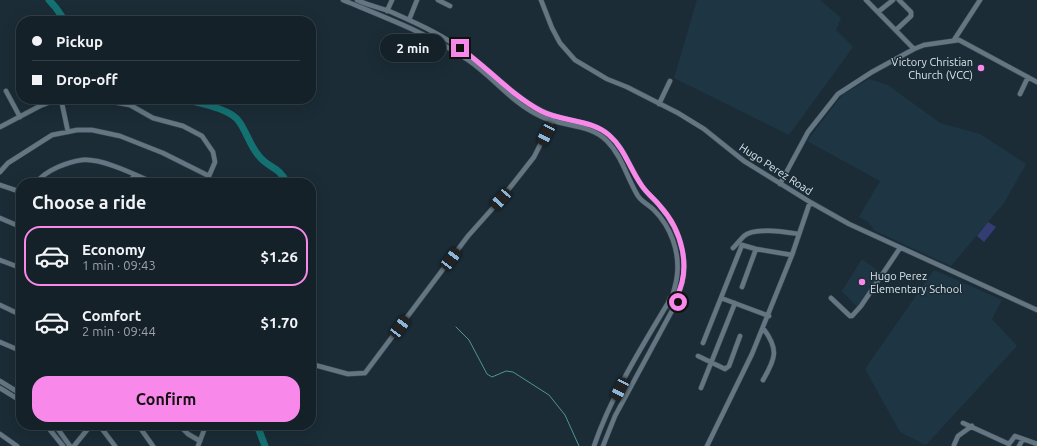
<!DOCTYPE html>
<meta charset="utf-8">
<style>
body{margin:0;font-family:Ubuntu,sans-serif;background:#1d2930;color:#f1f3f6;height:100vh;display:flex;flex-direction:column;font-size:15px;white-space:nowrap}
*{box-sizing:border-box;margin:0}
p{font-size:13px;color:#9da3a8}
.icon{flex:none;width:22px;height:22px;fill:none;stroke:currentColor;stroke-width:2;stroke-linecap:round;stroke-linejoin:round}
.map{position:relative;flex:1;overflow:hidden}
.drawer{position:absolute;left:16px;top:178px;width:300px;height:252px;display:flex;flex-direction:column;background:#142128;border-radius:16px;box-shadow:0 4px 16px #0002,0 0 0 1px #333e45}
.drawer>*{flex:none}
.guide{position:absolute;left:16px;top:16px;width:300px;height:88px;border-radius:16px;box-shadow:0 4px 16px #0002,0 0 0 1px #333e45;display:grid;align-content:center;height:88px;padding:0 16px;background:#142128}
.end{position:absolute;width:18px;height:18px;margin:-9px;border:5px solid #f888e9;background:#111;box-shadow:0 0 0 2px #111}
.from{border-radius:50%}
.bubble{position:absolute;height:28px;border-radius:14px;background:#142128;box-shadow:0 4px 16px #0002,0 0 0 1px #333e45;font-size:13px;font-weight:700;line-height:28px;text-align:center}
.car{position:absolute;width:12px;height:24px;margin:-12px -6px;border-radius:5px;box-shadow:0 0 3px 1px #0007;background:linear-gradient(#222 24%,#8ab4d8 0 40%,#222 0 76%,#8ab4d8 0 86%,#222 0)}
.guide b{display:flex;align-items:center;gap:14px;height:38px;font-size:15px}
.guide b+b{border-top:1px solid #333e45}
.guide i{width:10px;height:10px;background:#f1f3f6}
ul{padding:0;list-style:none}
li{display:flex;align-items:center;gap:12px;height:60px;margin:0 8px 6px;padding:0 8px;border:2px solid transparent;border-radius:16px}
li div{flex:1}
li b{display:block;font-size:15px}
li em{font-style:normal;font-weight:700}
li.current{border-color:#f888e9}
li>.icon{width:36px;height:36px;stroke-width:1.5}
h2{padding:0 16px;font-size:18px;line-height:48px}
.button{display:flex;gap:8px;margin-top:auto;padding:8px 16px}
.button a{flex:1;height:46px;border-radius:16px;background:#f888e9;color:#111;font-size:16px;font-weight:700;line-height:46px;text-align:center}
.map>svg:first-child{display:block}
</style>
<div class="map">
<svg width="1037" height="446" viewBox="0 0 1037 446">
<rect width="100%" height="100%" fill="#1b2c36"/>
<path fill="#1e3643" d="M697,0H820L841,18L836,30L853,47L789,135L674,78Z
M869,79L888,85L940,123L980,134L1026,164L1004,203L951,266L873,230V227L869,224L870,223L859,217L880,181L807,141L843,94Z
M862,259L882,274L858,308L842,291Z
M934,270L1002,300L992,319L1017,346L926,445L900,432L865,369Z"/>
<path fill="#343d73" d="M988,222L996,227L984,242L977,236Z"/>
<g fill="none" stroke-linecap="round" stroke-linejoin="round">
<path stroke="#4f9497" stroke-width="1" d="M456,327L469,340L487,374L492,377L506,371L513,372L549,395L565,415L579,446"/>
<path stroke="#147172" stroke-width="7" d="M49,0L56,8L65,21
M164,99C168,100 172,99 176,99C191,100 227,108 237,119C246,129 249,145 259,156C268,168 279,166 287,183
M257,425L265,446"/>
<g stroke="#3c4a53" stroke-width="5.5">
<path id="minor" d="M343,0C386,18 430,34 468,60C493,77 512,103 540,116C561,127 590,123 607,141C622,156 627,178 638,196C642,202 649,205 654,210C671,227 680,252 677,276C676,284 674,290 672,297
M357,0C367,5 378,7 389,11C414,22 439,33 461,49C489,68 512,96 542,111C563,122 592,119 610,136C625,149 631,170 642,186C647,194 654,199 660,206C681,231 693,268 676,298
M438,0L450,6
M541,0L552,28L560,43L575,60L607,79L627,87L678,113L704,129L744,161L810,202L849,224L1037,310
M866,0L914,49
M387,11L392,0
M878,12L893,0
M409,20L417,0
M896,30L911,16V12L899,0
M954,40L980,0
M6,91L20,117
M1020,94L1028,77
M61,99L68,132
M97,99L130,105L153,118L183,126L202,136L213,152L215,162L209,176L204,183
M659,104L670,81
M0,127L40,106L58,99
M0,172L8,163L52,135L77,130H92L120,136L163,153L209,176
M36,183C42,175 49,171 58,167C65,164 73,161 82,160C102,158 136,175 154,183
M128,183L135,175
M780,184L808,132L838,94L872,72L914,49L924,45L959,40L1037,82
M0,185L21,192
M0,218L21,227
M733,248C737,244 740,240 744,236C755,227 785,232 799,234
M0,260L21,268
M742,287L756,249
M721,298L769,316
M831,298L850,316H852L861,306L900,248
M0,305L21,315
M763,328C779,349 776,358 763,380
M0,342L21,351
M703,343L742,245L756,249L792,255
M698,356L725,369L729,366L740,336
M311,364L348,374L365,373L468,236L501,199L534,157L553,119
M0,381L21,394
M0,388L21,401
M701,388L735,303
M963,423L1009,444L1015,436L1037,444
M46,425L63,446
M55,425L70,446
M99,425L115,446
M138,425L153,446
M179,425L188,434L200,441
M0,434L17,446
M954,445L958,436L972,426
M74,446L91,425
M198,446L206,425
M594,446C611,396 641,348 668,303
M603,446L615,416L674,307L678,303L676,298L672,297L670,298L668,303L671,307H674
M707,446L752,354L792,255L810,202
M1019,446L1023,439"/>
</g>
<use href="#minor" stroke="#637682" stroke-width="4.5"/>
</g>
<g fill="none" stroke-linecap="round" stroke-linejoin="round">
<path stroke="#f888e9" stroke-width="5" d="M460,48C487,67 511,95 541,111C562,122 591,119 609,135C624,148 629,167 640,183C646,193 653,197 660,206C682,230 692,268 676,298L678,302"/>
</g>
<g fill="#f888e9" stroke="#1b2c36" stroke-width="1.5">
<circle cx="981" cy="68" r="4"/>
<circle cx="862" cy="282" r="4"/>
</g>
<g text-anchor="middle" stroke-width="3" stroke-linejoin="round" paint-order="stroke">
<g font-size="11" fill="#dae5ec" stroke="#1b2c36" text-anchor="end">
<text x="973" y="66">Victory Christian<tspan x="973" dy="13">Church (VCC)</tspan></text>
<text x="870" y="280" text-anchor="start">Hugo Perez<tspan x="870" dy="13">Elementary School</tspan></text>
</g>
<g font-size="11" fill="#dae5ec" stroke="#1b2c36">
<text transform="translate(776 169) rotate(33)" y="4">Hugo Perez Road</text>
</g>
</g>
</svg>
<i class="end from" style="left:678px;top:302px"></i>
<i class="end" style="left:460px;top:48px"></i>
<div class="bubble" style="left:380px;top:34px;width:66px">2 min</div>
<i class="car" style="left:546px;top:134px;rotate:207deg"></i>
<i class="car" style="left:501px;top:199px;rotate:222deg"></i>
<i class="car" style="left:451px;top:259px;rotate:37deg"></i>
<i class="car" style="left:400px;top:327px;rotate:37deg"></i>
<i class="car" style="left:620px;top:389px;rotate:207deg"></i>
<div class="guide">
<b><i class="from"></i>Pickup</b>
<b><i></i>Drop-off</b>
</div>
<section class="drawer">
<h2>Choose a ride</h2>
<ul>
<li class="current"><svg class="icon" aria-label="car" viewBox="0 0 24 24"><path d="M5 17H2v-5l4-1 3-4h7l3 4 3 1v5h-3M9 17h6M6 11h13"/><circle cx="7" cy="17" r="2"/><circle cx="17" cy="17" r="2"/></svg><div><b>Economy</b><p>1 min · 09:43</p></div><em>$1.26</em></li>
<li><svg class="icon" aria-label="car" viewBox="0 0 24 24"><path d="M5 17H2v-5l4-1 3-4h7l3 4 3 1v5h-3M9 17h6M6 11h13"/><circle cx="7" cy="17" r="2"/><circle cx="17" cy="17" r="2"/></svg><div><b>Comfort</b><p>2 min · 09:44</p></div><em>$1.70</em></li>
</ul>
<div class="button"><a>Confirm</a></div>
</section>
</div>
